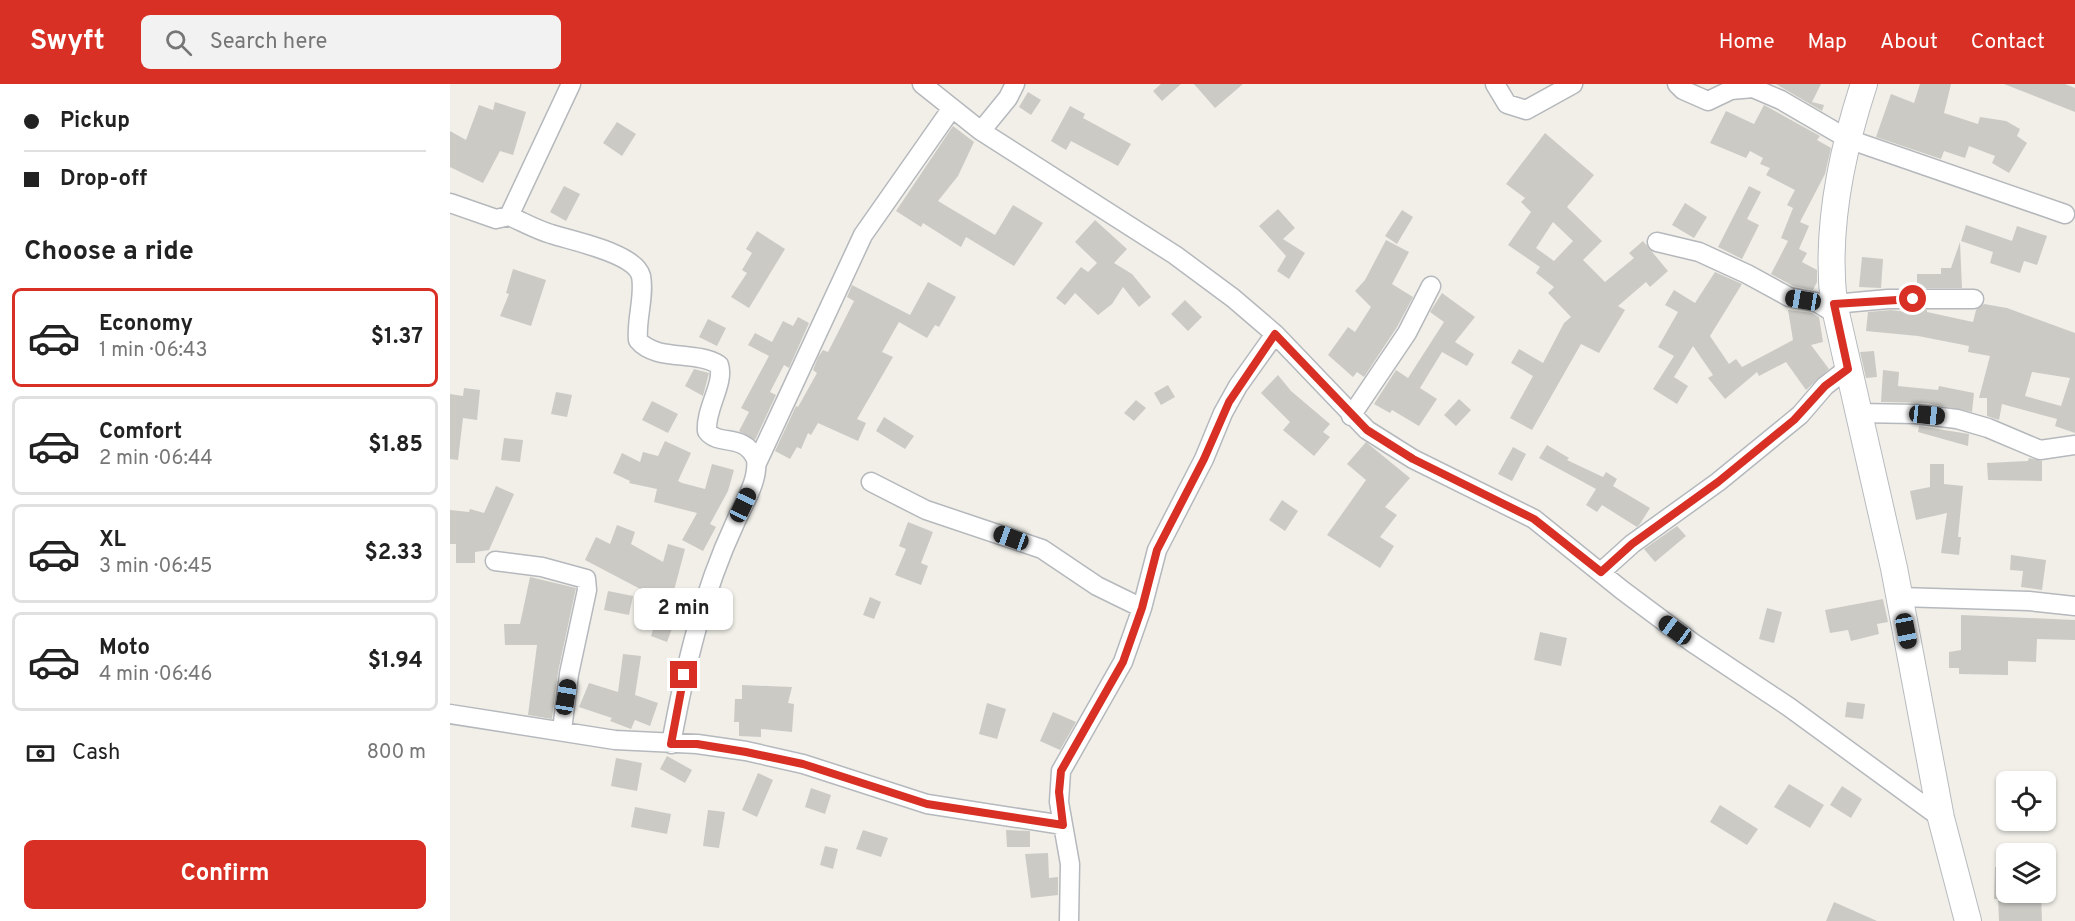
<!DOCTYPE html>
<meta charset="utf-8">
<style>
body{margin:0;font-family:Overpass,sans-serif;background:#f2f2f2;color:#222;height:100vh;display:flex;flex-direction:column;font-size:22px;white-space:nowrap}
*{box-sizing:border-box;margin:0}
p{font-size:20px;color:#767676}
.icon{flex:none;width:33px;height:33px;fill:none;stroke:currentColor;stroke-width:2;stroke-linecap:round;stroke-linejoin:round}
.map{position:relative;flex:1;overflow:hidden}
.drawer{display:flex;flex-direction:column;background:#fff;width:450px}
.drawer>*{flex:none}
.top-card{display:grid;align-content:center;height:132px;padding:0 24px;background:#fff}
.buttons{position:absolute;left:1546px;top:687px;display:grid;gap:12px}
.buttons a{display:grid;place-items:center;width:60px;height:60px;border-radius:9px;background:#fff;box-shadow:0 2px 4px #0004;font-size:30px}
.end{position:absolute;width:27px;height:27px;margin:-14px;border:8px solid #d93025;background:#fff;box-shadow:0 0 0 3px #fff}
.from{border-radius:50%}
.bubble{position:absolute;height:42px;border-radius:9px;background:#fff;box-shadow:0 2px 4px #0004;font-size:20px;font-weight:700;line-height:42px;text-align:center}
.car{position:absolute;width:18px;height:36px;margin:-18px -9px;border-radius:8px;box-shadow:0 0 4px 2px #0007;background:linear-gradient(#222 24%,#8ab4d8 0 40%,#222 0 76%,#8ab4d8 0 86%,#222 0)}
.top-card b{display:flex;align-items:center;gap:21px;height:57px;font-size:22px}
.top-card b+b{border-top:2px solid #e0e0e0}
.top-card i{width:15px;height:15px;background:#222}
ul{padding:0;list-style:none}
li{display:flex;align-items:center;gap:18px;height:99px;margin:0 12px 9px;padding:0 12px;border:3px solid #e0e0e0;border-radius:9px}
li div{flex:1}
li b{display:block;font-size:22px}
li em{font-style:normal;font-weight:700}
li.active{border-color:#d93025}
li>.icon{width:54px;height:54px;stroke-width:1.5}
h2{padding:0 24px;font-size:27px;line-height:72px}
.pay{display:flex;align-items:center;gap:15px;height:66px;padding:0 24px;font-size:22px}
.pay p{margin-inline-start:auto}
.cta{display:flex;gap:12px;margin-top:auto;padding:12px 24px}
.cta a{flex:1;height:69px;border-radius:9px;background:#d93025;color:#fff;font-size:24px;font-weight:700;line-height:69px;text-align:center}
header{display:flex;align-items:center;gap:36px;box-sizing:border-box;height:84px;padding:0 30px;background:#d93025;color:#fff}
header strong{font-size:28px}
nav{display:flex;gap:33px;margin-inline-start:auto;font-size:21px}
.search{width:420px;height:54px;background:#f2f2f2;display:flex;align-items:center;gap:15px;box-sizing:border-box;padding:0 21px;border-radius:9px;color:#767676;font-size:22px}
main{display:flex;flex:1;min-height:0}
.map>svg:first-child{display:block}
</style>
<header>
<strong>Swyft</strong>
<div class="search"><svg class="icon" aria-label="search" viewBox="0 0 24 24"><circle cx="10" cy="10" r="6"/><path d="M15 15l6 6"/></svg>Search here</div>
<nav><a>Home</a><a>Map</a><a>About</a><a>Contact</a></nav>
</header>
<main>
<section class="drawer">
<div class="top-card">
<b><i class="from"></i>Pickup</b>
<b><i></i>Drop-off</b>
</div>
<h2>Choose a ride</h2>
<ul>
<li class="active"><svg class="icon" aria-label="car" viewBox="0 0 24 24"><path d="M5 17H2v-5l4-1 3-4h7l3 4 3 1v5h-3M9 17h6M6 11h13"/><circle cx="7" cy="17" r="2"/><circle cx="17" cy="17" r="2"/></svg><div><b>Economy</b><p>1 min · 06:43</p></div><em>$1.37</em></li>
<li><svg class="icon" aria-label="car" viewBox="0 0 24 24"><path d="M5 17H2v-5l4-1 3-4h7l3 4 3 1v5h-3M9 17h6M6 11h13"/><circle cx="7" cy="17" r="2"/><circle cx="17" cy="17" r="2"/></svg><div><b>Comfort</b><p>2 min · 06:44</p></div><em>$1.85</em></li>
<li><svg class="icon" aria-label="car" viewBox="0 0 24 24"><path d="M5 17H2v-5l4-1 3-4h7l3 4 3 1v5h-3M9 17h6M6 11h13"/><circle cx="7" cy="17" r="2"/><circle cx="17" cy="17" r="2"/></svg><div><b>XL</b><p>3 min · 06:45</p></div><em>$2.33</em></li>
<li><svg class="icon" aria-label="car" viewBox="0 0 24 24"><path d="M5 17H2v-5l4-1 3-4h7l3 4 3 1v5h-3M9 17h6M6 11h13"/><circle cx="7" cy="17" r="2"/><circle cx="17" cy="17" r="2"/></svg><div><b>Moto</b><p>4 min · 06:46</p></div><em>$1.94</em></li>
</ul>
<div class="pay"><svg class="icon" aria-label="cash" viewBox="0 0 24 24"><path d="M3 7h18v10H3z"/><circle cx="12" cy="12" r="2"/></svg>Cash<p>800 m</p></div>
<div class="cta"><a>Confirm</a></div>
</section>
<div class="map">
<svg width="1625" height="837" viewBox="0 0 1625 837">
<rect width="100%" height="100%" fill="#f1efe8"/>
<path fill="#cccac5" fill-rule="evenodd" d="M711,0H731L712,17L703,7Z
M744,0H793L765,24Z
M1326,0H1371L1362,18L1374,21L1372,27Z
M1470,0H1501L1494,29L1528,40L1530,33L1556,37L1570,45L1567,52L1577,59L1559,89L1542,79L1545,72L1519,62L1515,74L1494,67L1491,75L1426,53L1441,10L1464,19Z
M1554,0H1615L1625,4V28Z
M578,8L591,16L581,31L569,23Z
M45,18L76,28L63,71L50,67L33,99L0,83V47L16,56L29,21L43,26Z
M1314,21L1370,52L1367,56L1381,64L1375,90L1350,138L1359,142L1349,165L1357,169L1352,178L1367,186V198L1363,206L1343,202L1321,190L1338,157L1331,154L1343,124L1337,121L1345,106L1316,91L1320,84L1310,80L1313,74L1300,67L1296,74L1260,59L1276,27L1304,40Z
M620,22L635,30L633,34L681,60L668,82L621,57L616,66L601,57Z
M167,38L186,50L172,72L153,59Z
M503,42L524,58L508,92L488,117L545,151L563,121L593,139L564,182L516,153L511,163L473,139L471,143L446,127Z
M1095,49L1144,91L1117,123L1152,157L1133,176L1155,198L1184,174L1179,169L1193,157L1218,187L1200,203L1196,198L1168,222L1175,226L1149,269L1131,260L1082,346L1060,334L1083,292L1061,279L1069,265L1093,279L1114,239L1121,233L1098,209L1104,203L1086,189L1090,183L1058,161L1081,128L1071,118L1075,114L1056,100ZM1103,138L1123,157L1104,177L1086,164Z
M114,102L130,110L116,137L100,128Z
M1299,102L1311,108L1297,135L1309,141L1292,175L1268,163Z
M1235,119L1257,133L1244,154L1222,141Z
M828,125L845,144L833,155L855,169L839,195L827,187L836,172L809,142Z
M952,126L963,133L947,160L935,152Z
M645,136L677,165L664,179L682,190L701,213L689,223L673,203L662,220L648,231L625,209L615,221L606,214L631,183L638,188L647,179L625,158Z
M1516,141L1562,157L1567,142L1597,152L1587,181L1574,177L1570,189L1540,179L1543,168L1511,157Z
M307,147L335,165L299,224L281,213L297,189L292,186L302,169L296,165Z
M936,156L959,168L942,200L963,213L947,243L914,293L907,288L903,293L878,271L898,243L905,248L921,223L905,207L915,196Z
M1510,158L1512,204H1467V190H1491V184H1501Z
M1412,173L1433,175L1431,204L1409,203Z
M63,185L96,196L81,242L50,232L59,210L56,209Z
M1265,188L1292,200L1260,252L1279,280L1286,275L1292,283L1343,256L1338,226L1362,229L1369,233L1373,258L1361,261L1379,285L1356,306L1336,278L1309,292L1307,288L1275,315L1258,294L1263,291L1243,262L1224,293L1238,302L1227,320L1203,305L1224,272L1208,263L1228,228L1215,221L1224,206L1245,219Z
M478,198L506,213L489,243L485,241L477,254L449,238L432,268L443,273L407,335L416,339L408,357L368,339L361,351L358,349L351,365L347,363L340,375L325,367L346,322L348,323L367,289L363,286L368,273L373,266L378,268L404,217L397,213L402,201L460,231Z
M992,209L1025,233L1005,258L1024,270L1017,282L992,268L970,304L987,315L969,342L942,326L940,329L924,320L946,286L958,294L994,238L980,228Z
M735,216L752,233L738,247L721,230Z
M1534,220L1557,224L1625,249V349L1605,342L1607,335L1552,320L1549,336L1537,332V314H1529L1540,272L1518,268L1519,262L1468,252L1416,247L1418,228L1441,226L1465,229V226H1477V228L1523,238L1526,226ZM1582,288L1620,294L1611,322L1575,312Z
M348,233L359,239L339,284L334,281L320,308L326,311L305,356L289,347L299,328L291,324L319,272L298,261L305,249L322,258L333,237L343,242Z
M258,235L276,244L267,262L249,253Z
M1424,267L1427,293L1416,294L1410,268Z
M244,285L259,289L253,312L235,302Z
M1433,286L1449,288L1448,302L1488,306L1489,302L1524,309L1522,328L1477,319L1431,318Z
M828,291L841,307L880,340L873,348L880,353L864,372L833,346L840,338L811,309Z
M718,301L725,313L711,321L704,309Z
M14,304L30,306L27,336L13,334L8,376L0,375V310L13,312Z
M106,308L122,311L117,333L101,330Z
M1009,315L1021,326L1006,342L994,331Z
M686,316L696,324L684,337L674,329Z
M202,317L228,330L218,349L192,336Z
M434,333L464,352L455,365L426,347Z
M1469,342L1519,350L1518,362L1468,348Z
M54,354L73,356L70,378L51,376Z
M215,357L241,369L228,397L232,399L255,405L262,380L284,386L278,407L260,440L266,443L253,467L232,456L247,429L204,418L207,405L179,399L180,397L163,389L172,369L190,378L193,368L208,372Z
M916,358L960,394L935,423L947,431L930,453L944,462L930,484L877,451L916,396L897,380Z
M1097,361L1119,374L1117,376L1153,393L1156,388L1167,395L1163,402L1200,424L1190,440L1187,443L1152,421L1147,428L1136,421L1146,405L1089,374Z
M1063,363L1076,370L1062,397L1048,390Z
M1579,374L1592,377V397L1538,396L1537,379L1578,377Z
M1480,380H1494V400L1513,402L1508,453H1511L1509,471L1491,469L1497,429L1466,436L1460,407L1480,403Z
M46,402L64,410L39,466L25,468V479H6V460H0V426L19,428L20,425L34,429Z
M832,416L848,427L835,447L819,436Z
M458,438L483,448L471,479L478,482L471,501L445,491L456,465L449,462Z
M167,441L185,448L181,460L213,478L218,460L235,465L222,514L232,518L217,558L201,552L212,518H215L135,476L146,453L160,460Z
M1227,442L1236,452L1205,478L1194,465Z
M1561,471L1596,476L1592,506L1571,503L1573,487L1560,486Z
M80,493L126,504L108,588L102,635L78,631L87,561H55L54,540H70Z
M158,507L183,512L179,531L154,526Z
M420,513L431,518L424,535L413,531Z
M1433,515L1438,538L1427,540L1429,550L1401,557L1398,546L1380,549L1375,526Z
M1317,524L1332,528L1324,559L1309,555Z
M1511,531L1625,536V556L1587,555L1586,578L1558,577V591L1509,590V584H1499V568L1511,566Z
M1090,548L1117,554L1111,582L1084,576Z
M173,570L191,572L185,611L208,619L200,642L185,636L181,645L160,637L162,634L129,623L139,599L168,608Z
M292,601L342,603L338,619L344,620L342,648L311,645V653L289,652V638H284L285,615H292Z
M1397,618L1415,620L1413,635L1395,633Z
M537,619L556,625L547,655L529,650Z
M603,628L626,638L610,666L590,657Z
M217,672L242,686L235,699L210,685Z
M166,674L192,679L187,707L161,702Z
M308,689L323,696L307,733L292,726Z
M1339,700L1374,721L1360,744L1324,723Z
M1392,702L1412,715L1401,734L1380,721Z
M361,704L381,711L375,730L355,723Z
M1270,721L1308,745L1297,761L1260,738Z
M185,723L221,730L217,750L181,743Z
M258,726L275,728L269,764L253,762Z
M413,746L438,754L431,773L406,765Z
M556,746L580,747V763H557Z
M375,762L388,765L383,785L370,781Z
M598,769L599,794L608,793V811L581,814L575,770Z
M1545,783H1557V808H1591L1592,837H1549L1548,815H1544Z
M1384,818L1427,837H1376Z"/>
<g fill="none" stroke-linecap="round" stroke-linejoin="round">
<g stroke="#b5b8bc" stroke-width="21">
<path id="street" d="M472,0L531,47L725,171L783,214L825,250L917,346L963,375L1084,435L1172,506L1243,559L1339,623L1491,734
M1045,0L1057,20L1076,26L1123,0
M1227,0L1233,6L1258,17L1281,6L1303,4L1331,16L1398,55L1615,130
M531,47L558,14L565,0
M0,119L46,135L59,132L121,0
M59,132C73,138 87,146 101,150C122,157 185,169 191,192C195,212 186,235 188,256C206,278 246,266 269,281C275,299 255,325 257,347C269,363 293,348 306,375C309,397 293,420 285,439C252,510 235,584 221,660
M1207,158L1249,168L1297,190L1339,213L1366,218L1386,230
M1384,220L1438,215H1524
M1407,329L1466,330L1507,335L1538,344L1590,366L1625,361
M901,332L957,249L981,202
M307,379L413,151L502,24
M421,398L476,426L592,465L647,502L692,524
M45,477L92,483L136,495L137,506L119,590L112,646
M1151,488L1182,460L1268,398L1350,331L1375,302L1398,284
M1450,513L1579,517L1625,522
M0,630L165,656L247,660L296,667L353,680L477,720L613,741
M619,837L620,780L609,718L611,687L673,578L692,524L707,466L754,375L773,329L788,302L825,250"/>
</g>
<g stroke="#b6babf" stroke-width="28">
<path id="secondary" d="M1414,0C1391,70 1375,146 1384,220L1444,484L1491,734L1518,837"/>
</g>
<use href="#street" stroke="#fff" stroke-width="18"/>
<use href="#secondary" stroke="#fff" stroke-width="26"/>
</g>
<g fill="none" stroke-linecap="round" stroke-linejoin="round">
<path stroke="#d93025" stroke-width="8" d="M234,591L221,660H247L296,668L353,680L477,720L613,741L609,708L611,687L673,578L692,524L707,466L754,375L779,318L825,250L917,346L963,375L1084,435L1151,488L1182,460L1268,398L1344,336L1375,302L1398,285L1384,220L1463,215"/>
</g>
</svg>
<div class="buttons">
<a><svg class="icon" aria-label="locate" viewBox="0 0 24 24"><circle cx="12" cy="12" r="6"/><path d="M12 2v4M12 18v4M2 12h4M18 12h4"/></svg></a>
<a><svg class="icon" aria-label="layers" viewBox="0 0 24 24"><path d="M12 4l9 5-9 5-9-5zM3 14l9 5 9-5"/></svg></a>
</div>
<i class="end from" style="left:1463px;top:215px"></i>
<i class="end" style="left:234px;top:591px"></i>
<div class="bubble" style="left:184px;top:504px;width:99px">2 min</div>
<i class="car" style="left:1353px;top:216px;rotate:279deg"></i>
<i class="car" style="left:1477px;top:331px;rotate:96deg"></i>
<i class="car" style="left:293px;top:421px;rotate:25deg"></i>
<i class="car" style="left:561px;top:454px;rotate:290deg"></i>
<i class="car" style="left:1225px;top:546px;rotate:306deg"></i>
<i class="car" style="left:1456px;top:547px;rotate:169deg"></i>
<i class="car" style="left:116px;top:613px;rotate:9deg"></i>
</div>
</main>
